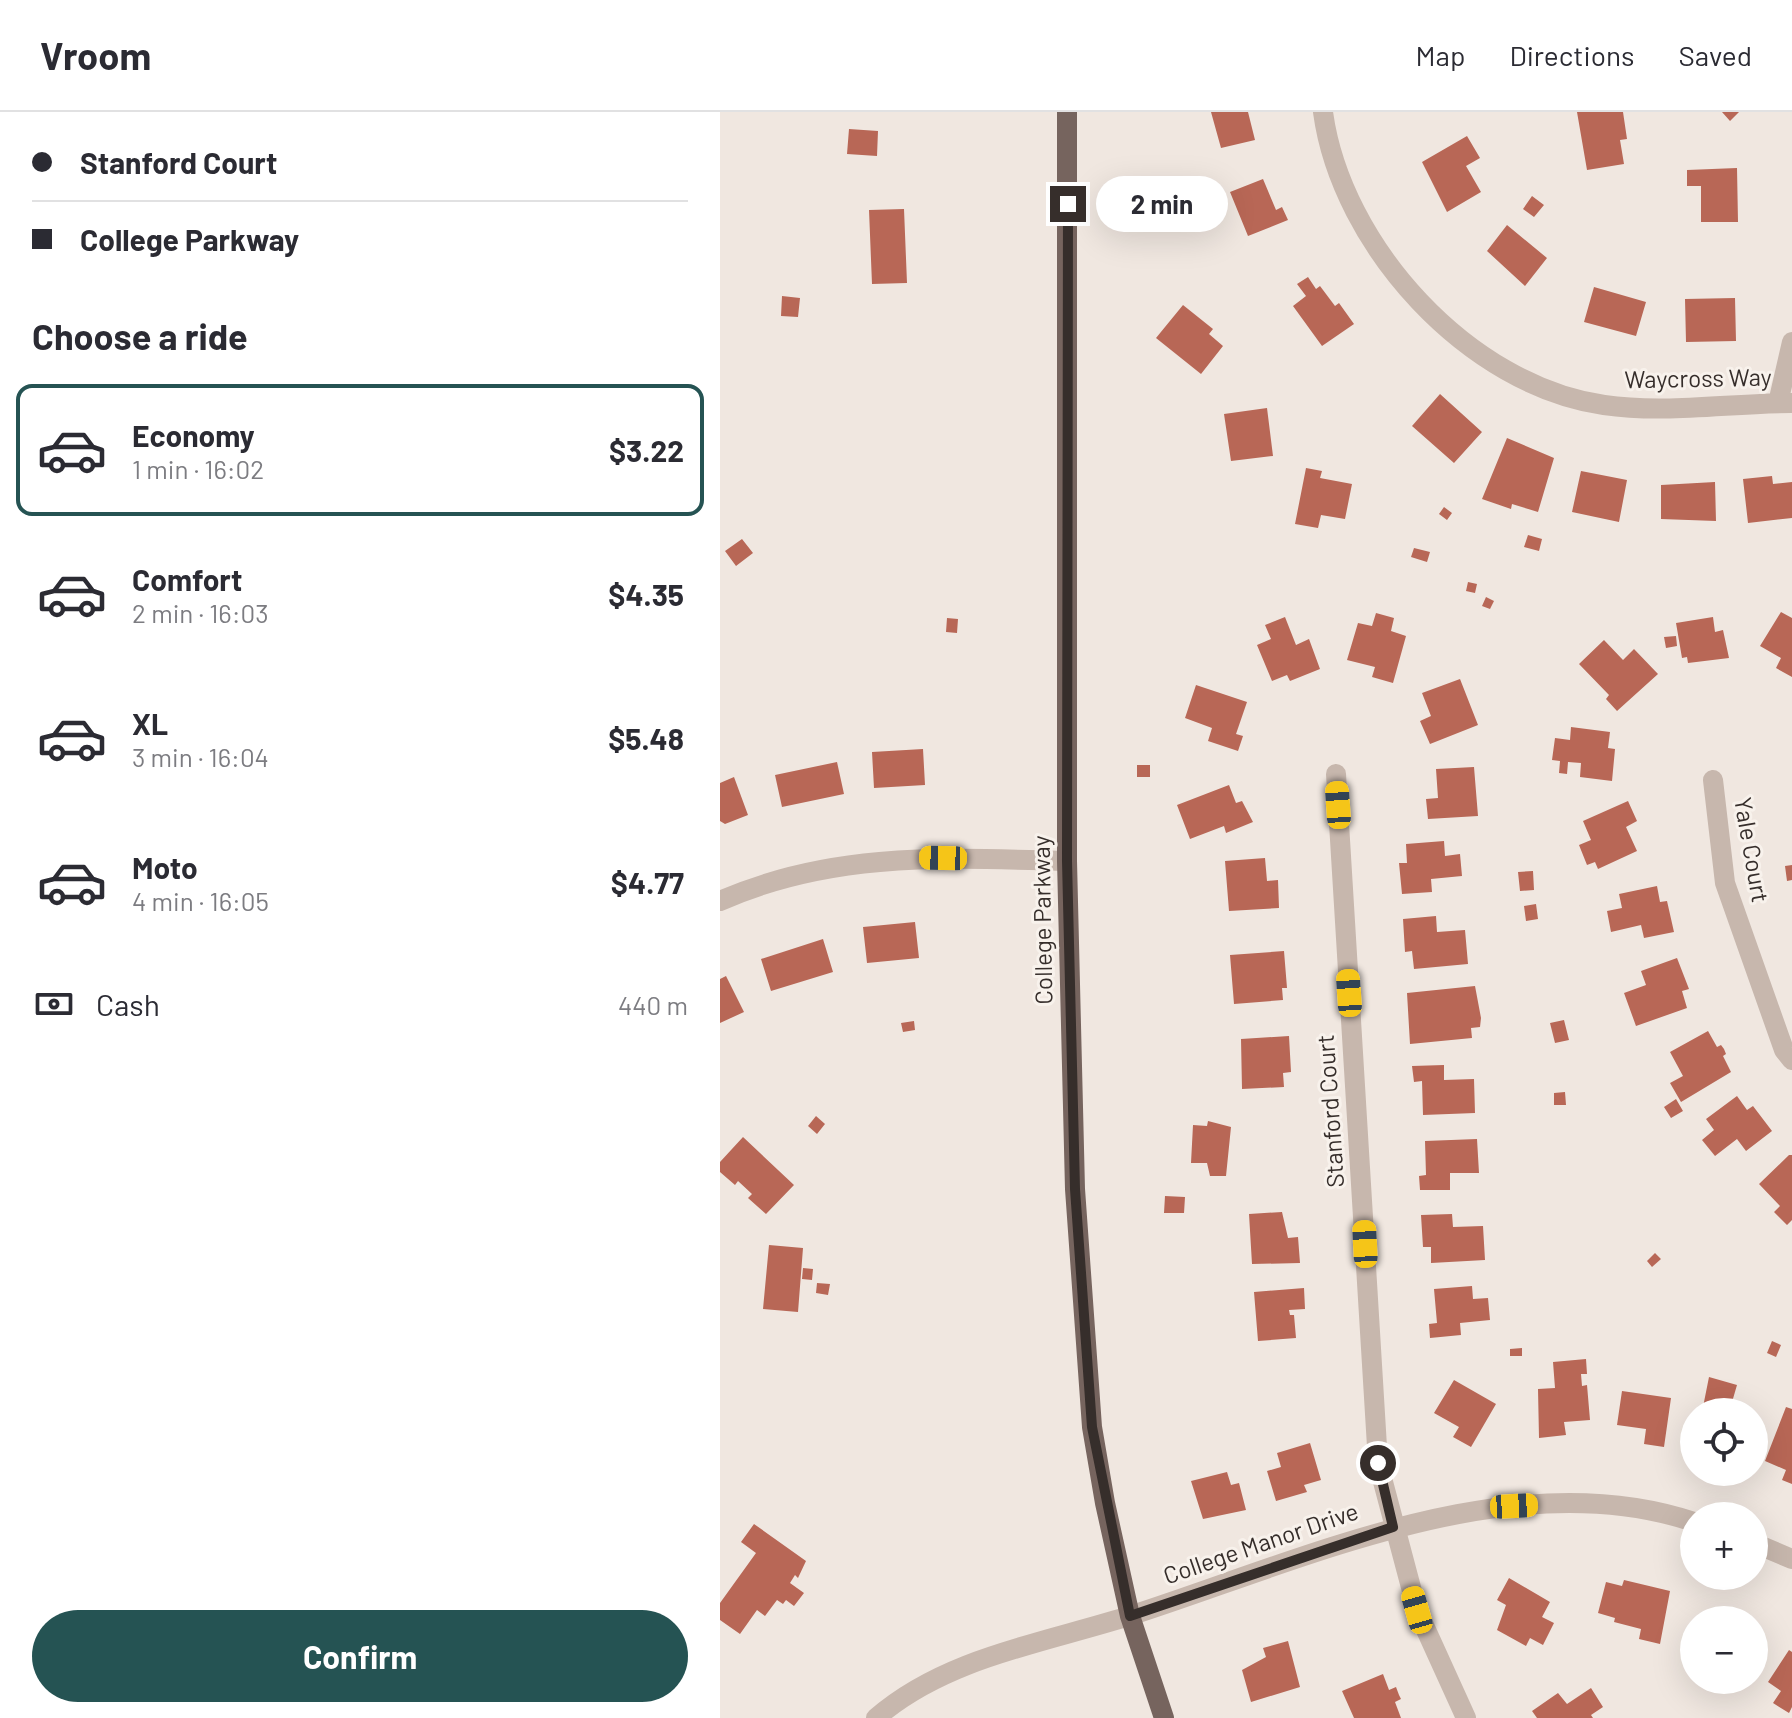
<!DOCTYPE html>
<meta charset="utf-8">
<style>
body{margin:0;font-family:Barlow,sans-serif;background:#f2f2f3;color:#2b2b33;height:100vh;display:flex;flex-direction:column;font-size:30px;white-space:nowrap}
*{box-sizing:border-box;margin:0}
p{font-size:26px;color:#7c7c81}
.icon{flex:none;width:44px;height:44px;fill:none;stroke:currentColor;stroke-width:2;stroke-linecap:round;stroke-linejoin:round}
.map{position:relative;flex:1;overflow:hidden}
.side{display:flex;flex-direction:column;background:#fff;width:720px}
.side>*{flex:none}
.banner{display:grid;align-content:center;height:176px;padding:0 32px;background:#fff}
.tools{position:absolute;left:960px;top:1286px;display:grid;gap:16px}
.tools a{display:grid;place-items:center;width:88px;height:88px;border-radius:50%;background:#fff;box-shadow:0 8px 32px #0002;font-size:40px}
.end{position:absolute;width:36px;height:36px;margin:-18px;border:10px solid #362e2b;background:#fff;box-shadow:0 0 0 4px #fff}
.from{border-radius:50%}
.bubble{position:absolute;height:56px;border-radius:28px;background:#fff;box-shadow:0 8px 32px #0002;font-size:26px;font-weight:700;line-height:56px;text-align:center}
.car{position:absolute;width:24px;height:48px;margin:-24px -12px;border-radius:10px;box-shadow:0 0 6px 2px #0007;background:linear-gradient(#f5c518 24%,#345 0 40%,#f5c518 0 76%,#345 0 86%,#f5c518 0)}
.banner b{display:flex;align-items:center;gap:28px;height:76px;font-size:30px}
.banner b+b{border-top:2px solid #e1e1e2}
.banner i{width:20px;height:20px;background:#2b2b33}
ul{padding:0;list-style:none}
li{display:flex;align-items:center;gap:24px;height:132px;margin:0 16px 12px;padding:0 16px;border:4px solid transparent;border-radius:16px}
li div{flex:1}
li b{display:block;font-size:30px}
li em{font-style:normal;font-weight:700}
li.current{border-color:#255353}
li>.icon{width:72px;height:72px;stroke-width:1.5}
h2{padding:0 32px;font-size:36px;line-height:96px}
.pay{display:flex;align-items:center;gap:20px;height:88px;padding:0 32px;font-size:30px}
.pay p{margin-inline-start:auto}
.primary-button{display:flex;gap:16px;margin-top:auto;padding:16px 32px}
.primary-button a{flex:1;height:92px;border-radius:48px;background:#255353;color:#fff;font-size:32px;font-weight:700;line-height:92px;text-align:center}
header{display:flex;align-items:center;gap:48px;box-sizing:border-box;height:112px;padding:0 40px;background:#fff;border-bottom:2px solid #e1e1e2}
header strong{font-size:38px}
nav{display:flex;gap:44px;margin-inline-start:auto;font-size:28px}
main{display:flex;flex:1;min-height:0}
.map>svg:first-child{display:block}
</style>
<header>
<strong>Vroom</strong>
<nav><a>Map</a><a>Directions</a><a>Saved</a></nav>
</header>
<main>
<section class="side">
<div class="banner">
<b><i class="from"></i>Stanford Court</b>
<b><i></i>College Parkway</b>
</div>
<h2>Choose a ride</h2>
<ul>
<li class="current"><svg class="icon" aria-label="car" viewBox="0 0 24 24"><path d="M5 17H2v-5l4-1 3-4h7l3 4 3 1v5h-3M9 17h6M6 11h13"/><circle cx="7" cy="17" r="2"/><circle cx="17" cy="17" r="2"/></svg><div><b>Economy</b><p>1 min · 16:02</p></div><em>$3.22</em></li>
<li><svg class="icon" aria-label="car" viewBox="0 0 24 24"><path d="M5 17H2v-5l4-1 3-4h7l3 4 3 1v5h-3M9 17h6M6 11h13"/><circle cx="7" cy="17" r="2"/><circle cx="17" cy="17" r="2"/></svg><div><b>Comfort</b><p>2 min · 16:03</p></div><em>$4.35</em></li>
<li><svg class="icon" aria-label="car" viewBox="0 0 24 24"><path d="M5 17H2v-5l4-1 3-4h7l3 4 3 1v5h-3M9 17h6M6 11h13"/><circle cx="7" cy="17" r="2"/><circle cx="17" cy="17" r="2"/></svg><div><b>XL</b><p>3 min · 16:04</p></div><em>$5.48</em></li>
<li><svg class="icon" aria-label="car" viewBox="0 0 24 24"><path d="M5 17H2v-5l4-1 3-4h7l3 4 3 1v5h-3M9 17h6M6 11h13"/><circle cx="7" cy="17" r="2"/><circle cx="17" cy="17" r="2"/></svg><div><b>Moto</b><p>4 min · 16:05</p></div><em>$4.77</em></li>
</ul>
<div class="pay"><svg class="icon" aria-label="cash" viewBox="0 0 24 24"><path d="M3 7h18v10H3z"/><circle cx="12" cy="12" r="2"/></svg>Cash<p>440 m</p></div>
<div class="primary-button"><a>Confirm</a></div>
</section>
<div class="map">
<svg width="1072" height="1606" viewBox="0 0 1072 1606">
<rect width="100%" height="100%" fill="#f0e7e0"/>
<path fill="#b86756" d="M491,0H528L535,28L501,36Z
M857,0H903L907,27L900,28L904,52L867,58Z
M1002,0H1019L1010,9Z
M129,17L158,19L157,44L127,42Z
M747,24L760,46L746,54L761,80L727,100L702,50Z
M1017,56L1018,110H981V74H967V58Z
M543,67L556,98L562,95L568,108L528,124L510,80Z
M812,84L824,93L814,105L803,97Z
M184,97L187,171L152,172L149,98Z
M787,113L827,146L805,174L767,139Z
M588,165L596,177L600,174L615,194L619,191L634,212L602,234L573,194L586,184L577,172Z
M874,175L926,190L916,224L864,210Z
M62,184L80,186L78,205L61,204Z
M1015,186L1016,229L966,230L965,187Z
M463,193L493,217L489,222L503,234L481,262L436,226Z
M720,282L762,320L734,351L692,314Z
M547,296L553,344L511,349L504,302Z
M787,326L834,346L818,400L792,392L791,397L762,387Z
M586,356L602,359L600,366L632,372L625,407L601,403L598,416L575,412Z
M861,359L907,368L899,410L852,400Z
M1052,364L1053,372L1072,370V406L1028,411L1023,367Z
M995,370L996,409L941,407V373Z
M724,395L732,401L727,408L719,402Z
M808,423L822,427L819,439L804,435Z
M22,427L33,441L16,454L5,439Z
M694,436L710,440L707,450L691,445Z
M748,470L757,472L755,481L746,479Z
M766,485L774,489L770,497L762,494Z
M1061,500L1072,506V565L1056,556L1061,546L1040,534Z
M656,501L674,506L671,519L686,524L673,571L652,565L655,555L627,548L638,511L652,514Z
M565,505L576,533L589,527L600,557L570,569L567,563L552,569L537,533L551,527L545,513Z
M993,505L995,520L1003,518L1009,546L968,551L967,545L962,546L956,511Z
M227,506L238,507L237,521L226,520Z
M956,524L957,534L946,536L944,525Z
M884,528L903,548L914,537L938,562L897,599L886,587L889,583L859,552Z
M740,567L758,613L710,632L700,609L711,604L702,581Z
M476,573L527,590L516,622L523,624L518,639L488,629L492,616L465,606Z
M851,615L890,620L888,636L895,637L892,669L860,665L861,651L848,650L847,662L839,661L840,649L832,648L835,626L850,628Z
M203,637L205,673L154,676L152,640Z
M117,650L124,682L62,695L55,663Z
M417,653H430V665H417Z
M754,655L758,704L708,707L706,687L718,686L716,657Z
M14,665L28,703L5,712L0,709V671Z
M509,673L516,691L522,689L533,710L506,721L504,714L470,727L457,693Z
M908,689L917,709L906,715L917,739L878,757L875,750L867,753L859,733L871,728L863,709Z
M724,729L725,744L740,742L742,764L711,767L712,780L682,782L679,751H687L686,732Z
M545,746L547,769L558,768L559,796L509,799L505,749Z
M1072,753V768L1067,769L1065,754Z
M813,759L814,778L800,779L798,760Z
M937,774L940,790L947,789L954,820L924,826L921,813L891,820L887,799L902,796L899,782Z
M816,792L818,807L806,809L804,794Z
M716,804L717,820L745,818L748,852L694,857L692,839L685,840L683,807Z
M195,810L199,846L147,851L143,815Z
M103,827L113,860L51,879L41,847Z
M564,839L567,876H562L563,888L514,892L510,843Z
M957,846L969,877L962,879L967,896L916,914L904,881L926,873L921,859Z
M6,864L24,900L0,911V867Z
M755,874L761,906L760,915L751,916L752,926L690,932L687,881Z
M844,908L849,928L835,931L830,911Z
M194,909L195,918L183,920L181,911Z
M988,919L997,935L1001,933L1004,937L1006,942L1003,944L1011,960L961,990L950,971L963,964L950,940Z
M569,924L571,960L563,961L564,975L522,977L521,927Z
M724,953V968L754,967L755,1001L703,1003L702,969L694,970L692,954Z
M845,980L846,993H834V981Z
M1017,984L1027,998L1033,994L1052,1019L1026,1039L1017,1027L995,1044L982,1028L994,1018L986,1007Z
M956,987L963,999L951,1006L944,995Z
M96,1004L105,1012L97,1022L88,1014Z
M488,1009L511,1015L506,1064H490L487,1051H471L473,1013L487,1014Z
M23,1025L74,1073L46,1102L28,1086L32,1082L18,1069L15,1073L0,1060V1050Z
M757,1027L759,1061H730V1078H700L699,1064L706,1063L705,1029Z
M1069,1043H1072V1108L1067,1113L1054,1100L1060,1094L1039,1072Z
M445,1084L465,1085L464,1101H444Z
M562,1100L568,1126L578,1125L580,1151L532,1152L529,1102Z
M732,1102L733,1115L763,1114L765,1148L711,1151V1135H703L701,1103Z
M49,1133L83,1136L78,1200L43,1197Z
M935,1141L941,1147L932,1155L927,1149Z
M83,1156L93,1157L92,1168L82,1167Z
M97,1171L110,1172L108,1183L96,1181Z
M752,1174L753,1187L768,1186L770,1208L740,1211L741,1223L710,1226L709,1212L717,1211L714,1177Z
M584,1176L585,1197L569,1198L570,1203H574L576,1226L538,1229L534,1180Z
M1052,1229L1061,1233L1056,1245L1047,1241Z
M802,1236V1244H790V1237Z
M866,1247L867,1262H861L862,1274L867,1273L870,1308L844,1310L846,1323L819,1326L818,1277L835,1276L833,1250Z
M989,1265L1017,1273L1010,1297L1017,1300H982Z
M734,1268L776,1292L751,1335L733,1325L739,1315L714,1301Z
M902,1279L951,1286L944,1335L924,1332L926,1317L897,1313Z
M1066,1295L1072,1297V1372L1062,1368L1066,1358L1045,1349Z
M590,1331L601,1368L584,1373L587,1380L556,1389L547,1359L561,1355L557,1341Z
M507,1360L511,1373L519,1371L526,1398L483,1407L471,1369Z
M34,1412L86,1449L78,1466L75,1463L70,1471L84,1481L74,1494L66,1488L63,1492L57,1488L45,1504L37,1498L20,1522L0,1508V1491L36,1441L21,1430Z
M789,1466L830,1490L822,1505L834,1511L823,1533L810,1526L806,1534L777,1518L786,1493L777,1488Z
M904,1468L950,1479L940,1532L919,1527L921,1517L894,1510L895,1506L878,1501L886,1470L902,1474Z
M987,1498L1006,1508H982Z
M1017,1500L1034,1508H1013Z
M568,1529L580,1575L531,1590L522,1558L546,1545L543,1536Z
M1069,1538L1072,1540V1595L1069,1601L1053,1591L1061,1579L1048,1570Z
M663,1562L669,1578L676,1575L679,1583L681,1587L675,1590L681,1606H634L622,1579Z
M871,1576L883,1595L871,1603L873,1606H817L812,1599L838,1581L847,1592Z"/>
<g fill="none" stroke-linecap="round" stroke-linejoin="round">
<path stroke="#c7b7ad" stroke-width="20" d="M603,0C621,134 749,274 884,293C946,302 1010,291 1072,291
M1058,291L1072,230
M616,662L658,1351L697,1498L746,1606
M993,668L1005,771L1064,938L1072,948
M0,789C113,739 228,746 347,749
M1034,1431L1072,1447
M156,1606C226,1545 325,1531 412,1503C583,1448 792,1349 974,1410"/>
<path stroke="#76645e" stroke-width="20" d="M347,0V749L355,1077L372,1315L385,1391L410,1504L444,1606"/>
</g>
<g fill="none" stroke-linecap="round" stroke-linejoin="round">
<path stroke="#362e2b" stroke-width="10" d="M348,92L347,749L355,1077L372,1315L410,1504L673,1415L658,1351"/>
</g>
<g text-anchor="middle" stroke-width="6" stroke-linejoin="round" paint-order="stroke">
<g font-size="24" fill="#362e2b" stroke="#f8f2ec">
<text transform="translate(978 267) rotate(-1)" y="8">Waycross Way</text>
<text transform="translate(1031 738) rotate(80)" y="8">Yale Court</text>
<text transform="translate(323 808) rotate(-91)" y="8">College Parkway</text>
<text transform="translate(611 999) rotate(-94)" y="8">Stanford Court</text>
<text transform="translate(541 1432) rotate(-19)" y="8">College Manor Drive</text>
</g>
</g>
</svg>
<div class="tools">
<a><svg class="icon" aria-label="locate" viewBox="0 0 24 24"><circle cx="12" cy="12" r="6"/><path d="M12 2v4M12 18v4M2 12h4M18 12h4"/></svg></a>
<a>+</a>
<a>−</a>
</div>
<i class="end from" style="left:658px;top:1351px"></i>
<i class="end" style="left:348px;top:92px"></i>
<div class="bubble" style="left:376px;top:64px;width:132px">2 min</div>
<i class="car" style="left:618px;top:693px;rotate:356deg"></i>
<i class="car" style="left:223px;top:746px;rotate:271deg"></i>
<i class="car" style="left:629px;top:881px;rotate:356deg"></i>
<i class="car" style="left:645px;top:1132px;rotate:357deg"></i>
<i class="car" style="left:794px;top:1394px;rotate:87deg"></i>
<i class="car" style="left:697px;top:1498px;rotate:344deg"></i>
</div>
</main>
